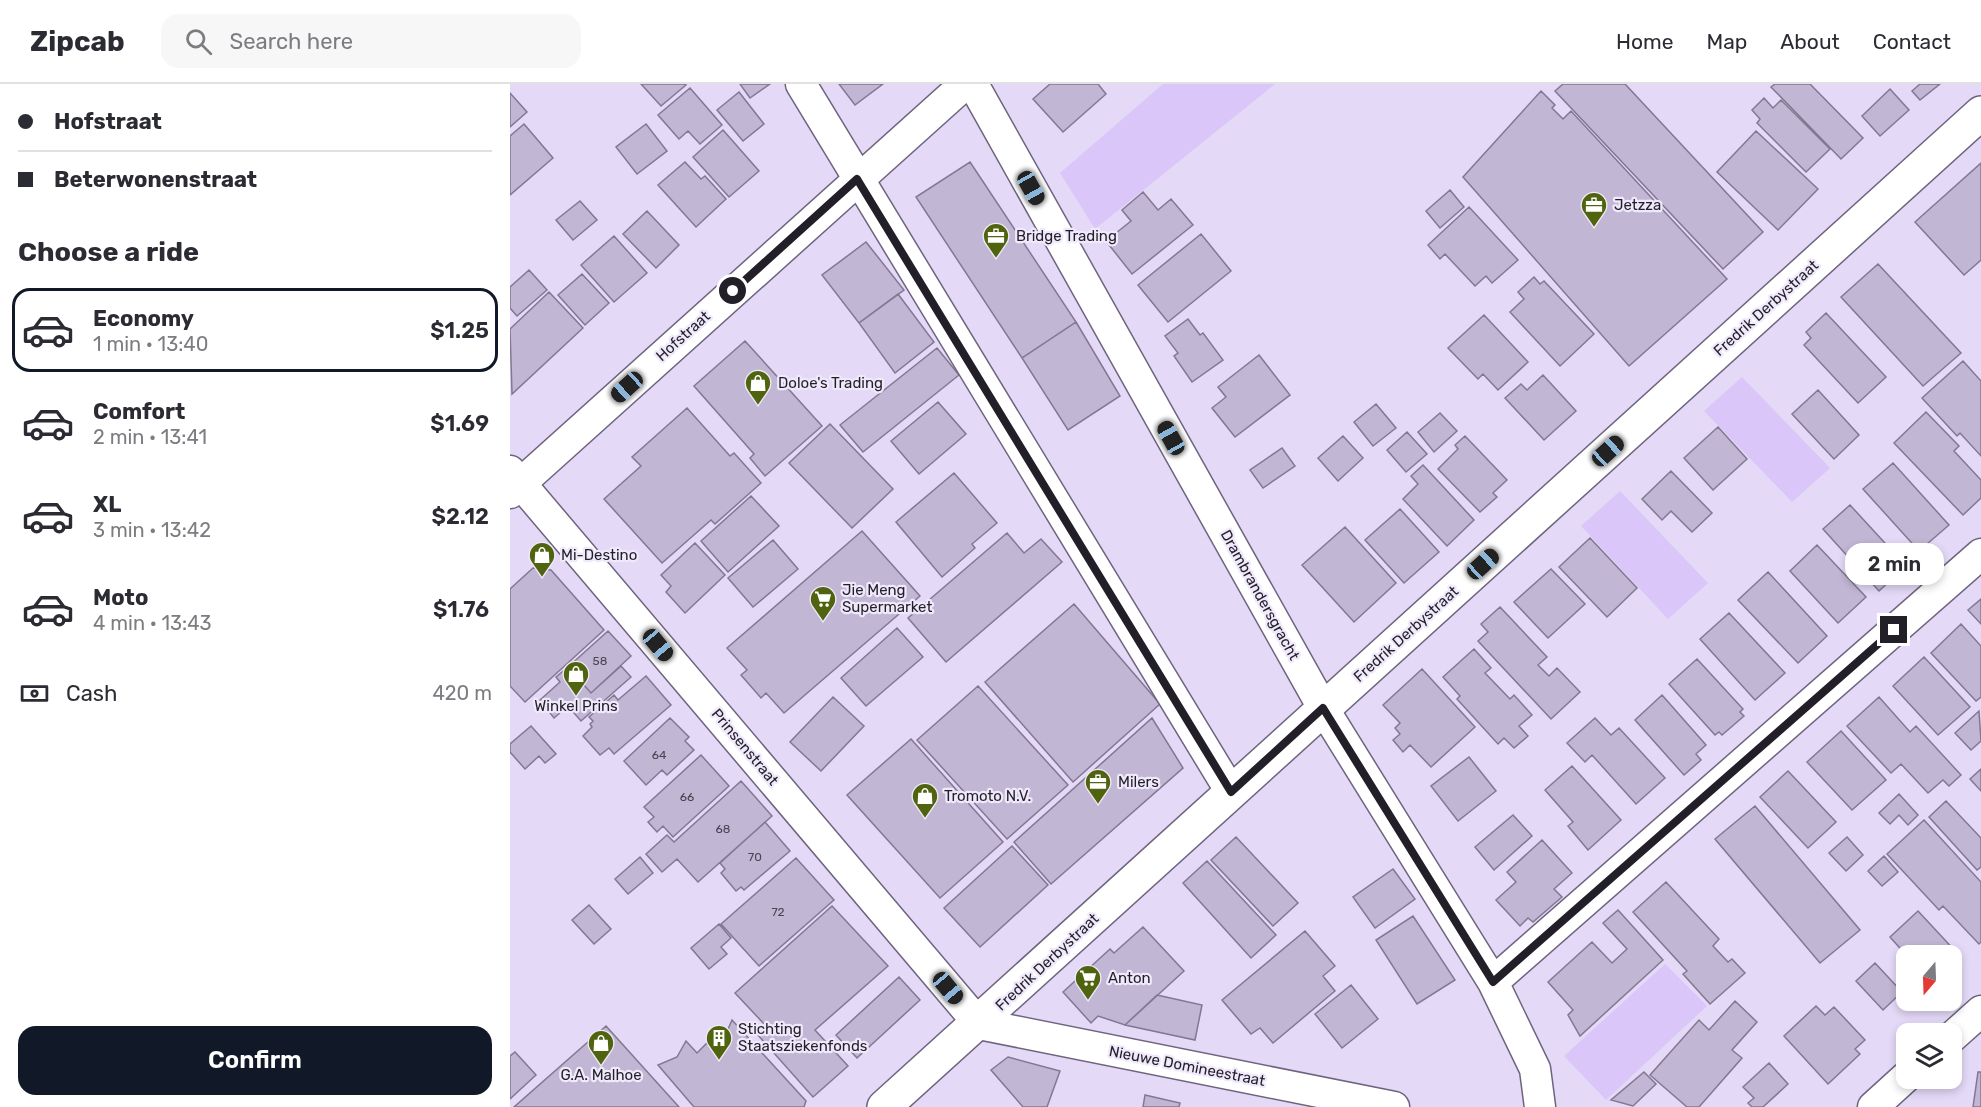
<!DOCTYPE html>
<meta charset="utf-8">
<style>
body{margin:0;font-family:Rubik,sans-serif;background:#f7f7f7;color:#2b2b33;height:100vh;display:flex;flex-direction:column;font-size:22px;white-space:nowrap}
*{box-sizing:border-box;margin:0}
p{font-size:20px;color:#7c7c81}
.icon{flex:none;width:33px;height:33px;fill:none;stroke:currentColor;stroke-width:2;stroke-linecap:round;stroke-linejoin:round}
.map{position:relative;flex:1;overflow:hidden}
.side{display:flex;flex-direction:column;background:#fff;width:510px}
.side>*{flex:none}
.banner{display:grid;align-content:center;height:132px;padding:0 18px;background:#fff}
.needle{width:39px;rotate:199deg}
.controls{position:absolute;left:1386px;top:861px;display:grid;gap:12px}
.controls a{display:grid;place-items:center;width:66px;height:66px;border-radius:12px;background:#fff;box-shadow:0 3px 9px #0003;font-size:30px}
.end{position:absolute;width:27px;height:27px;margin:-14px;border:8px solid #231f29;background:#fff;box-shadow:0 0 0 3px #fff}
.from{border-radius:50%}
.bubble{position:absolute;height:42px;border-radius:18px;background:#fff;box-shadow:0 3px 9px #0003;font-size:20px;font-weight:600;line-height:42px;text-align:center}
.car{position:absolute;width:18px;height:36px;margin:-18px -9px;border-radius:8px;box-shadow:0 0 4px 2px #0007;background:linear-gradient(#222 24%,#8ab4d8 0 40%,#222 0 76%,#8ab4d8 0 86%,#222 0)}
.banner b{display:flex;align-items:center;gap:21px;height:57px;font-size:22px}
.banner b+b{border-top:2px solid #e1e1e2}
.banner i{width:15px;height:15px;background:#2b2b33}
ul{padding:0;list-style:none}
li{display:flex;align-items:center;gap:18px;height:84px;margin:0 12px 9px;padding:0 6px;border:3px solid transparent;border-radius:18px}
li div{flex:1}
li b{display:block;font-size:22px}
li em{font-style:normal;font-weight:600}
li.current{border-color:#111827}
li>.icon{width:54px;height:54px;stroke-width:1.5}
h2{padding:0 18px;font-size:27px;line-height:72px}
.pay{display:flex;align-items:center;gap:15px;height:66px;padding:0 18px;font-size:22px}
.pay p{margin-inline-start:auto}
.primary-button{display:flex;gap:12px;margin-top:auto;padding:12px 18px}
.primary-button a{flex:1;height:69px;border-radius:18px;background:#111827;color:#fff;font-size:24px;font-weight:600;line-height:69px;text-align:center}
header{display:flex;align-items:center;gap:36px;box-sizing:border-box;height:84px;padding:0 30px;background:#fff;border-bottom:2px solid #e1e1e2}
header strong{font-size:28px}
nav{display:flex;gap:33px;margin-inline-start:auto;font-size:21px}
.search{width:420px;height:54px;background:#f7f7f7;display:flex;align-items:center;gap:15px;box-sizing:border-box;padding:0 21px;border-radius:18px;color:#7c7c81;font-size:22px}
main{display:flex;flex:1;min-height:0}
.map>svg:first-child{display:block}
</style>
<header>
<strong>Zipcab</strong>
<div class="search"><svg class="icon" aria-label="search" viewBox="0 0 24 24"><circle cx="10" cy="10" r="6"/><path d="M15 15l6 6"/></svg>Search here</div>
<nav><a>Home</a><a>Map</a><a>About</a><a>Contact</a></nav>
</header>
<main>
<section class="side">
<div class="banner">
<b><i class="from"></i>Hofstraat</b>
<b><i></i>Beterwonenstraat</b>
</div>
<h2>Choose a ride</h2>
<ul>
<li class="current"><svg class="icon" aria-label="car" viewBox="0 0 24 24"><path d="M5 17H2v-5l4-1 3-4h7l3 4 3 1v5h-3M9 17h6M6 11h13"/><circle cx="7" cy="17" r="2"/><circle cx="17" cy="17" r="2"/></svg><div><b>Economy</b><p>1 min · 13:40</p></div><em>$1.25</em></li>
<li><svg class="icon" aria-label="car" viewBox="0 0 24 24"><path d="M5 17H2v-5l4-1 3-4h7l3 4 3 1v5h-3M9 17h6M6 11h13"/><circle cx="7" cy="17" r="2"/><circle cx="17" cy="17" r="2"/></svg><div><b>Comfort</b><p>2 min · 13:41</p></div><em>$1.69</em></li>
<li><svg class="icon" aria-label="car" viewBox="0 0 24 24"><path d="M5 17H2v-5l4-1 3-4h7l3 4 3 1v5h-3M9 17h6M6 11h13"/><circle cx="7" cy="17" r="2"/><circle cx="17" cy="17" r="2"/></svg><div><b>XL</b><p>3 min · 13:42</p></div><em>$2.12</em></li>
<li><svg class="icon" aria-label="car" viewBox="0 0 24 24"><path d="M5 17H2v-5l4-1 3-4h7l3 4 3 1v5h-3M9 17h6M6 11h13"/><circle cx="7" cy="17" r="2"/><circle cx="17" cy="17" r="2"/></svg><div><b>Moto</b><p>4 min · 13:43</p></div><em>$1.76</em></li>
</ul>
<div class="pay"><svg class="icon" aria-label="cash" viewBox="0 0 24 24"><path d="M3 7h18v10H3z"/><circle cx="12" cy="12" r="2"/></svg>Cash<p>420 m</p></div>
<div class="primary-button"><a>Confirm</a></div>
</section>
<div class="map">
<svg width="1471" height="1023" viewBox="0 0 1471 1023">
<rect width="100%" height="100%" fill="#e4d9f7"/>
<path fill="#dac6f8" d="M653,0H765L585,145L550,89Z
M1232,293L1320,384L1282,418L1194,327Z
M1110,407L1198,499L1158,535L1071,442Z
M1155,880L1197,922L1096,1016L1054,972Z"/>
<path fill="#c1b6d3" stroke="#837893" stroke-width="1.5" d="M131,0H174L176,1L151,22Z
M230,0H260L240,14Z
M329,0H373L345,21Z
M540,0H588L596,10L553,48L523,15Z
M1053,0H1115L1253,148L1213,185L1045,7Z
M1265,0H1300L1353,54L1331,75L1261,3Z
M1410,0H1430L1410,16L1402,7Z
M180,4L212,41L190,60L178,47L169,55L148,31Z
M1380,5L1399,26L1370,52L1352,32Z
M1031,7L1045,21L1042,24L1053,35L1061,27L1217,195L1119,282L953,93Z
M229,8L254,40L233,57L207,26Z
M0,9L17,28L0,43Z
M1254,14L1263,24L1271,16L1320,65L1296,88L1247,39L1250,35L1242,26Z
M14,40L43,74L0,111V52Z
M136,40L157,67L127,90L106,63Z
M213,46L249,87L219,113L183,73Z
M1246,47L1308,105L1268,146L1207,88Z
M175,78L191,95L195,92L216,115L186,143L148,101Z
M460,78L566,238L512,274L406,113Z
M1471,79V176L1454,191L1405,138Z
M940,106L954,123L930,144L916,127Z
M633,108L648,126L661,115L683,141L622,190L596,157L621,137L612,126Z
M70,117L87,136L63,156L46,136Z
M959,123L1008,176L982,199L976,192L965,202L935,170L930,175L918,161Z
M137,127L169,161L146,184L113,150Z
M691,150L721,187L658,238L628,201Z
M104,152L137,189L104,218L71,181Z
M356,158L394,206L349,239L312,191Z
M1368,180L1451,269L1413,302L1331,213Z
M19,186L37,206L7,232L0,224V203Z
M72,190L99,219L75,241L48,211Z
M1024,193L1030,200L1034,197L1084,250L1050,282L1000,228L1014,215L1008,208Z
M39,208L73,244L2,310L0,245Z
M388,210L424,258L385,289L349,239Z
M1316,229L1376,293L1348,319L1294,261L1301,254L1296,248Z
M974,231L1018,278L988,306L973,290L968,295L938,264Z
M678,235L690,251L693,249L713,276L682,298L664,272L668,269L655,252Z
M566,238L610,312L558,346L512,274Z
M235,257L312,342L255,392L240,374L244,370L184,302Z
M427,264L449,291L353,368L330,341Z
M749,271L780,311L725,353L702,324L716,313L708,303Z
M1453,277L1471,297V372L1450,349L1447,352L1412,314Z
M1033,291L1066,327L1034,356L995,314L1011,300L1017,306Z
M1308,306L1349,351L1324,375L1282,330Z
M428,318L456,350L409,390L381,357Z
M866,320L886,344L863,362L844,338Z
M177,324L220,372L224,369L251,399L205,440L201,436L152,479L94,415L131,382L122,373Z
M1416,328L1449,362L1444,367L1471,396V414L1453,431L1384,359Z
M930,329L947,347L924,368L908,348Z
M320,340L383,405L342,444L279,379Z
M1208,343L1237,375L1203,406L1174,374Z
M897,348L917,370L896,388L877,366Z
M833,352L853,374L828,397L808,374Z
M955,352L997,396L983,409L987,413L970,428L928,385L948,365L945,361Z
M772,364L785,382L753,404L740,386Z
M1383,379L1439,441L1409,467L1353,405Z
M913,381L964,436L937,462L893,415L908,400L901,392Z
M1161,387L1202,429L1182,448L1161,427L1152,436L1132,415Z
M444,389L487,439L462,460L465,464L432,493L386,438Z
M241,412L269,442L218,488L191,457Z
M1340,421L1396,482L1369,507L1313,445Z
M890,425L929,468L894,499L855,456Z
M835,443L886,499L844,538L792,481Z
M352,447L410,512L274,629L256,609L251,614L231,591L237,586L217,564Z
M497,449L514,469L531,455L552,478L436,578L398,534Z
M1080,454L1127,504L1097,533L1049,483Z
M263,456L288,485L243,523L218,494Z
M185,459L215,491L175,529L156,508L161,502L151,491Z
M1307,461L1356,513L1328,539L1280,487Z
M23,484L41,486L94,546L15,618L0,602V505Z
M1041,485L1075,520L1038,554L1004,518Z
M1258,488L1317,552L1288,579L1228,516Z
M1471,515V540L1458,526Z
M564,520L650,620L563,698L475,598Z
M990,523L1037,573L1028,581L1039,592L1047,584L1070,608L1041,635L968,557L978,548L971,540Z
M1219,529L1275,589L1245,616L1190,555Z
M1451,540L1471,562V613L1466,617L1421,569Z
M387,544L413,573L356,622L331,594Z
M98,547L121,572L81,609L58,583Z
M964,565L981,584L975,589L1000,615L1004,611L1022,631L1009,642L1018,652L1004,664L994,654L988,660L947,615L950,612L933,593Z
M1414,573L1460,623L1428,651L1383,602Z
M1187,575L1233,625L1230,628L1234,632L1212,651L1209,648L1205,651L1159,600Z
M111,582L121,593L71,637L58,622L44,634L30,616L50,598L46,593L58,583L81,609Z
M912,585L965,643L921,683L900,661L893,668L883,656L890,650L885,644L890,639L873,621Z
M136,592L161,621L104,670L99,664L90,671L73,652L82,643L80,640L83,637L79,633L104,611L108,616Z
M468,602L558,701L497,755L407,656Z
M1152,611L1196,661L1186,670L1191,676L1174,691L1125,636Z
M323,613L354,642L311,687L280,658Z
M1369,613L1400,648L1406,642L1451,691L1439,702L1433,696L1418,709L1391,680L1381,689L1337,642Z
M1469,627L1471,657L1461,666L1445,649Z
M160,634L179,653L175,657L184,666L157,691L152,686L136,701L114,677Z
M642,634L673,684L541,800L504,758Z
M1085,634L1101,651L1109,644L1155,694L1126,720L1082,671L1075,678L1057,659Z
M21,642L46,670L35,679L29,672L15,685L0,668V660Z
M1331,647L1376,696L1342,726L1297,678Z
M401,655L493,758L430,814L337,711Z
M191,671L219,702L163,753L153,742L147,748L138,738L144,733L134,723Z
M959,673L986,707L948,737L921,702Z
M1062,682L1111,736L1078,766L1058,742L1063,738L1035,706Z
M1471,685V707L1460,695Z
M1278,687L1326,738L1298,764L1250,713Z
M231,697L262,732L188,798L167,775L152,788L136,770L157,751L164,758Z
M1389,710L1408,731L1398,741L1389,731L1380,740L1369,729Z
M1436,717L1471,754V783L1467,786L1419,733Z
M1245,722L1350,846L1310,879L1205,755Z
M1003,731L1022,752L984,786L965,763Z
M1414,736L1471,798V858L1469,860L1433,822L1429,826L1377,770Z
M255,738L280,767L234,806L231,803L226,807L211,789L215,785L210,779Z
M726,753L788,819L763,842L701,776Z
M1337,753L1353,771L1336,787L1319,769Z
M1032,756L1062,789L1044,805L1052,813L1023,838L1018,834L1010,842L986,816L1006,798L997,788Z
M502,762L538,801L470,863L434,824Z
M1374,772L1388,788L1372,802L1358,787Z
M130,773L143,789L118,810L105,795Z
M286,774L324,816L249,882L211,840Z
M697,777L766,851L741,874L673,799Z
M883,785L905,815L865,844L843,813Z
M1156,798L1209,855L1203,862L1218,878L1222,875L1235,889L1200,920L1173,890L1177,887L1123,828Z
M79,821L101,845L84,860L62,836Z
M322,822L378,882L305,946L338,982L303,1013L247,950L256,942L225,909Z
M1108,826L1153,876L1070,952L1058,931L1063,926L1038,898L1082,858L1102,879L1117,865L1093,839Z
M1408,827L1447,869L1442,874V872H1397L1380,853Z
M903,832L945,896L907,920L866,856Z
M209,840L221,854L211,863L217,870L199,885L181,864Z
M633,843L674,887L615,941L588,932L581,939L553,908L600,865L604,869Z
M795,847L825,882L813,892L825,907L763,959L750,944L741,950L712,916Z
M1365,879L1392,908L1373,926L1346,897Z
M389,893L410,916L347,974L326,951Z
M841,901L868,935L832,964L805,930Z
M647,911L692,921L685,956L615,941Z
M1225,917L1247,938L1222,966L1232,974L1189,1023H1177L1140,991L1189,936L1199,946Z
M1306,922L1315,931L1324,923L1355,956L1345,965L1350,970L1318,1000L1274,952Z
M222,936L296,1017L294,1023H184L148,981L167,973L176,957L187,969L198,958L215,952Z
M96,942L169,1023H4Z
M5,968L26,991L0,1015V972Z
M498,973L550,987L537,1023H513L481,986Z
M1259,979L1278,1000L1253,1023H1242L1238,1019L1244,1014L1233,1003Z
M1134,988L1146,1000L1123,1022L1101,1016Z
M1468,988H1471V1023H1463Z
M635,1011L670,1019L669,1023H633Z"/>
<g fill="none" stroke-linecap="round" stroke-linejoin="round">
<g stroke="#6e647e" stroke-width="33">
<path id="street" d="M291,0L721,708
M463,0L813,624L983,898L1025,985L1030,1023
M0,387L469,940L884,1023
M0,409L455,0
M983,898L1471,470
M1442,953L1471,927
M1363,1023L1396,993"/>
</g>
<g stroke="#6e647e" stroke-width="36">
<path id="secondary" d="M374,1023L1471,29"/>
</g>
<use href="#street" stroke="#fff" stroke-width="30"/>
<use href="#secondary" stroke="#fff" stroke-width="33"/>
</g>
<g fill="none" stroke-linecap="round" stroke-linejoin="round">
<path stroke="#231f29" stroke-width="8" d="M223,207L347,95L721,708L813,624L983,898L1384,546"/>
</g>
<defs>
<g id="office-pin" transform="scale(1.35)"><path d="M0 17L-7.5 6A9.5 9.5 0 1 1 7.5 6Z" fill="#50640f" stroke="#efe9fb"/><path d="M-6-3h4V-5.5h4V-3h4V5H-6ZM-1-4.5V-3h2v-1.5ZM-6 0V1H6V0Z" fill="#fff"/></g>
<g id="shop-pin" transform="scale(1.35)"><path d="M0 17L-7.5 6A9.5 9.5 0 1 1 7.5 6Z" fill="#50640f" stroke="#efe9fb"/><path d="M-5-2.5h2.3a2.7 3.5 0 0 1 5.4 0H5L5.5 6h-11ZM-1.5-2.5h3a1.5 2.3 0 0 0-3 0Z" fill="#fff"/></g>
<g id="supermarket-pin" transform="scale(1.35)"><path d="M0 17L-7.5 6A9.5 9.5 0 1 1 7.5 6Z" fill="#50640f" stroke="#efe9fb"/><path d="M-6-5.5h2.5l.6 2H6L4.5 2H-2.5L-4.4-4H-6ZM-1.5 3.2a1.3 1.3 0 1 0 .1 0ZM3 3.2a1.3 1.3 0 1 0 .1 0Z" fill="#fff"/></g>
<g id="building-pin" transform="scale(1.35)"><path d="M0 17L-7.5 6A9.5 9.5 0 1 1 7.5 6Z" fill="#50640f" stroke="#efe9fb"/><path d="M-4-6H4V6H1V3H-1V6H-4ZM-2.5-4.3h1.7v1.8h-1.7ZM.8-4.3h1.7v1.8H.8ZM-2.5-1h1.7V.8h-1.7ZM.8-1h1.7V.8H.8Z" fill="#fff"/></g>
</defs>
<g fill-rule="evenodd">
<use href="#office-pin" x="1084" y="121"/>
<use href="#office-pin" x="486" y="152"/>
<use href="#shop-pin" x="248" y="299"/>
<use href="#shop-pin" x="32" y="471"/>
<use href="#supermarket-pin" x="313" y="515"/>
<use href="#shop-pin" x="66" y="590"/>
<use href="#office-pin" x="588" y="698"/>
<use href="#shop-pin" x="415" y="712"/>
<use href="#supermarket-pin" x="578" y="894"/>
<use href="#building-pin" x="209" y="954"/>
<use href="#shop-pin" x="91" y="959"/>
</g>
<g text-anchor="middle" stroke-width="4.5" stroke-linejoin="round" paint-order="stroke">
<g font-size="12" fill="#4a4554">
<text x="90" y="581">58</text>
<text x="149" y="675">64</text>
<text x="177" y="717">66</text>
<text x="213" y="749">68</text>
<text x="245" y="777">70</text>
<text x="268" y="832">72</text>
</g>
<g font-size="15" fill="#231f29" stroke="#efe9fb" text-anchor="start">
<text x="1104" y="126">Jetzza</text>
<text x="506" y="157">Bridge Trading</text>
<text x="268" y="304">Doloe's Trading</text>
<text x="51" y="476">Mi-Destino</text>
<text x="332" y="511">Jie Meng<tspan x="332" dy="17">Supermarket</tspan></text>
<text x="66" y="627" text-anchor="middle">Winkel Prins</text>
<text x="608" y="703">Milers</text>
<text x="434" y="717">Tromoto N.V.</text>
<text x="598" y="899">Anton</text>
<text x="228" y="950">Stichting<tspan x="228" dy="17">Staatsziekenfonds</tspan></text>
<text x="91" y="996" text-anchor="middle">G.A. Malhoe</text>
</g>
<g font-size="15" fill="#231f29" stroke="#efe9fb">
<text transform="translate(1256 224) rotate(-42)" y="5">Fredrik Derbystraat</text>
<text transform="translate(173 252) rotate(-42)" y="5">Hofstraat</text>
<text transform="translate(750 511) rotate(61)" y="5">Drambrandersgracht</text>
<text transform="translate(896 550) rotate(-42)" y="5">Fredrik Derbystraat</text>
<text transform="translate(235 663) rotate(50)" y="5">Prinsenstraat</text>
<text transform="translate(537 878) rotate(-43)" y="5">Fredrik Derbystraat</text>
<text transform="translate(677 982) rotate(11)" y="5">Nieuwe Domineestraat</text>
</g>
</g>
</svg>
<div class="controls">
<a><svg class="needle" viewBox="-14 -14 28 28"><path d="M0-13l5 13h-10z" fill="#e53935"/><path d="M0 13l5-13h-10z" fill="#7c7c81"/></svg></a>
<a><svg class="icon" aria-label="layers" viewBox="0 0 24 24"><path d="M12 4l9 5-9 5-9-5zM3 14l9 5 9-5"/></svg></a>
</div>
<i class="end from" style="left:223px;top:207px"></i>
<i class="end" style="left:1384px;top:546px"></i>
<div class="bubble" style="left:1335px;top:459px;width:99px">2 min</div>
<i class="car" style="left:521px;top:104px;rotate:151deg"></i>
<i class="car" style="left:117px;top:303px;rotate:228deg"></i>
<i class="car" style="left:661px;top:354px;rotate:331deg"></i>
<i class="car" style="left:1098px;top:367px;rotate:48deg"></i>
<i class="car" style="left:973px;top:480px;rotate:48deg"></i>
<i class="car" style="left:148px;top:561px;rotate:140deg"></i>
<i class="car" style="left:438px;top:904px;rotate:140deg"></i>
</div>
</main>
